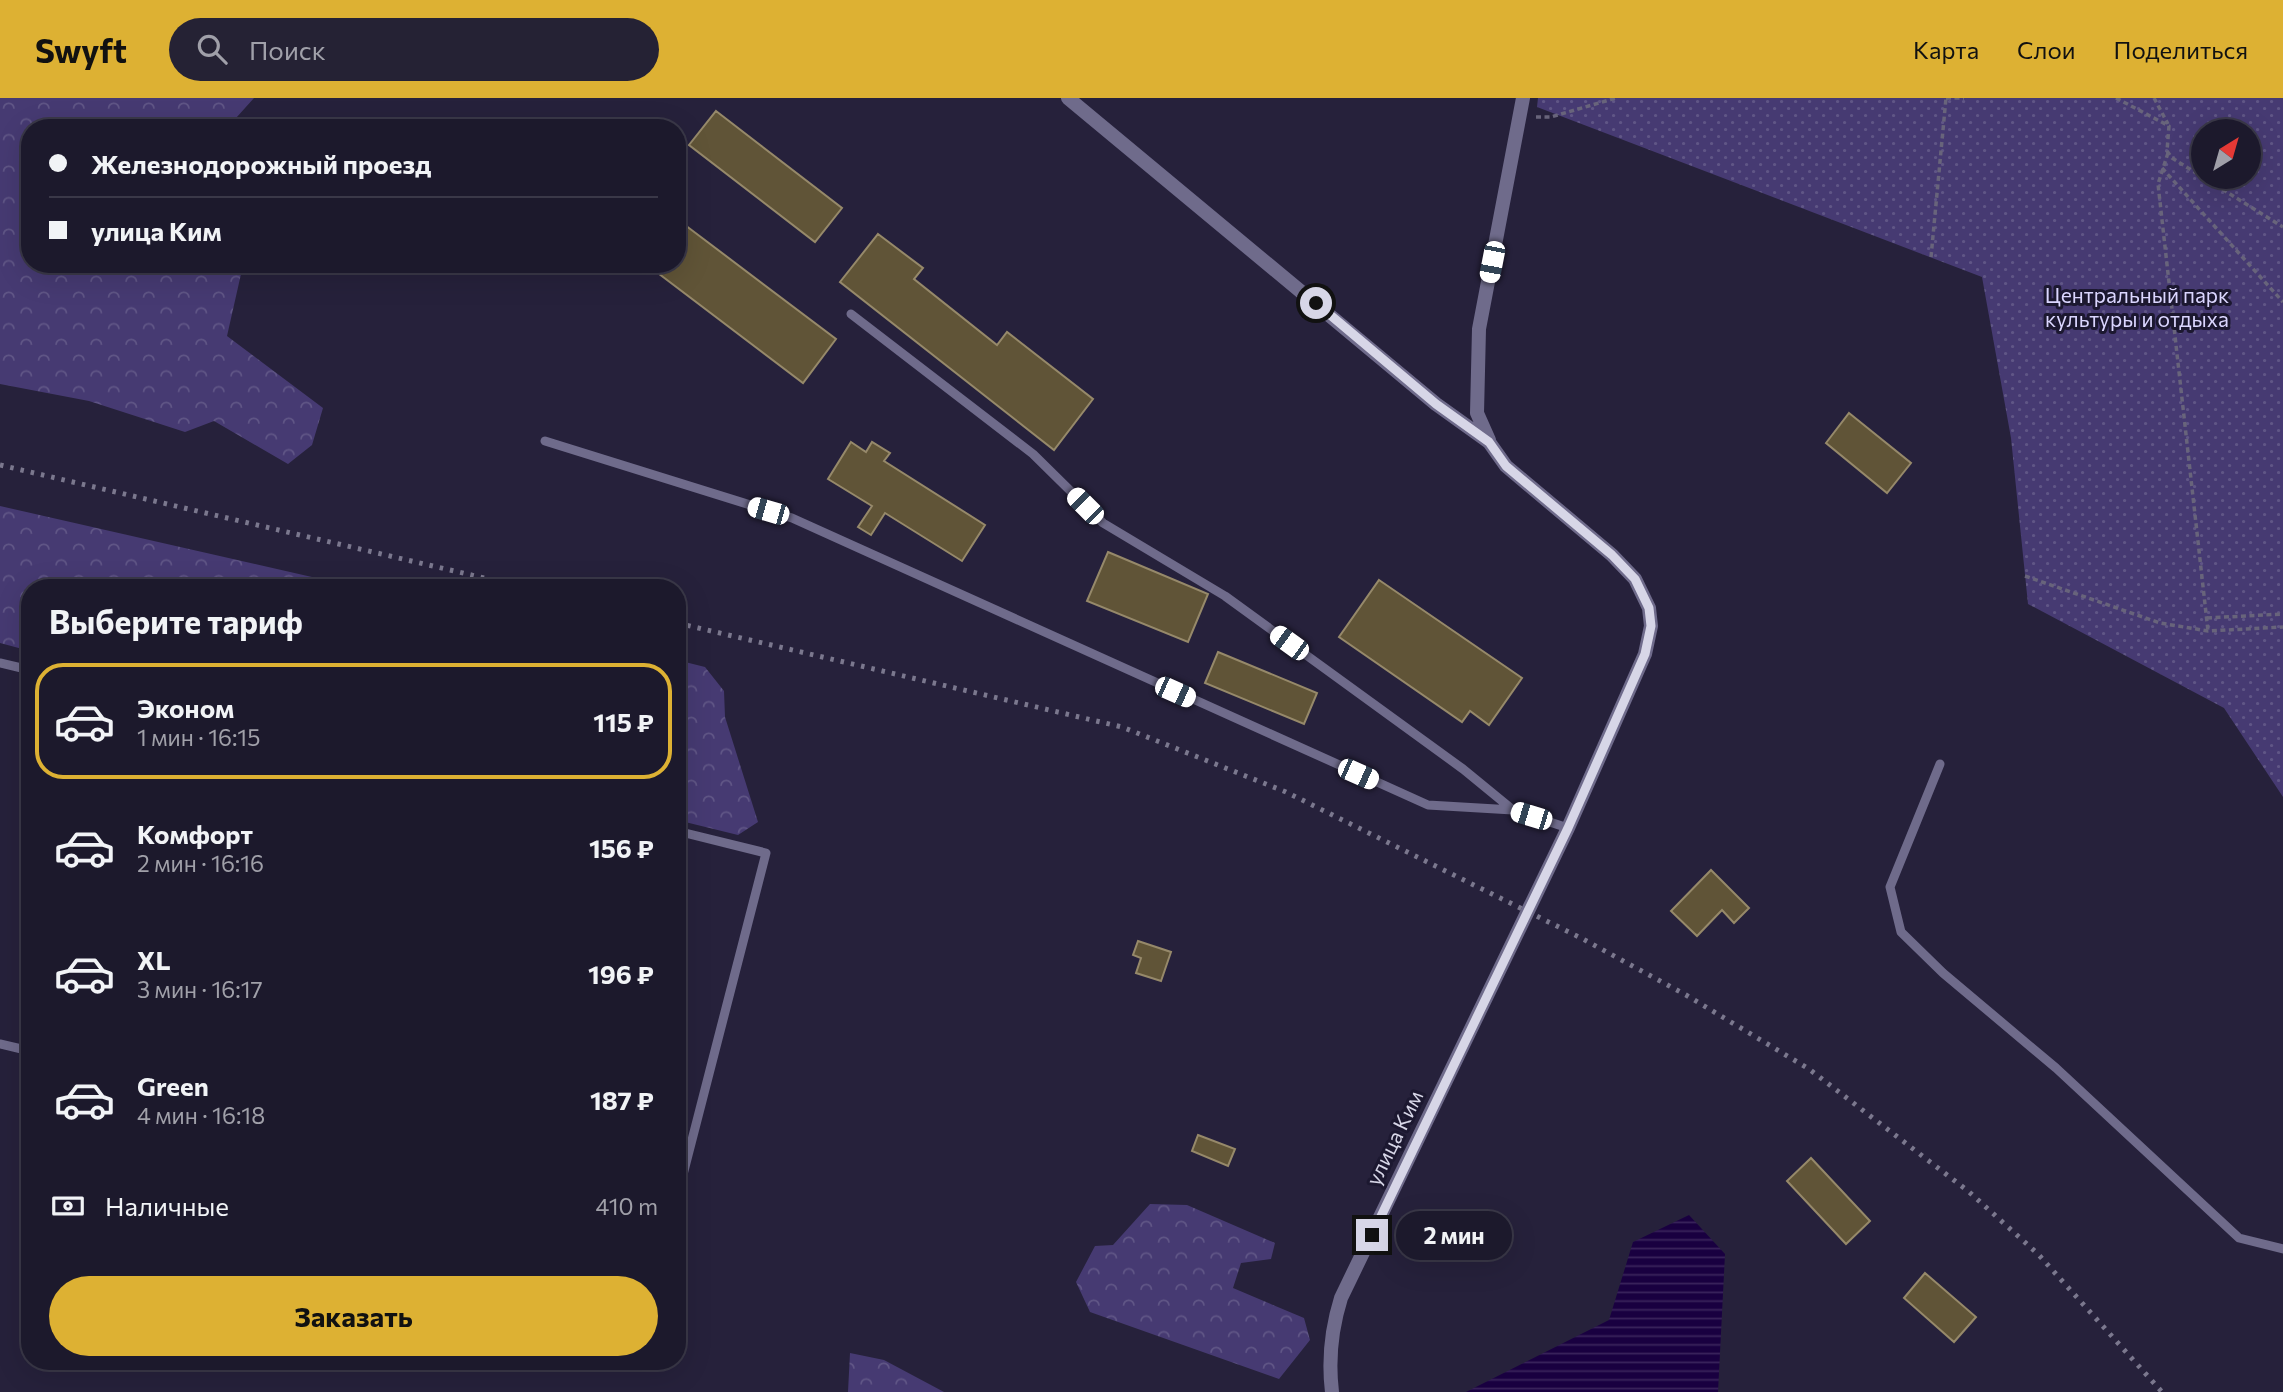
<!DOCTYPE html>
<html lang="ru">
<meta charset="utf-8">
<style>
body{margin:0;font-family:Commissioner,sans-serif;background:#252234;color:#f1f3f6;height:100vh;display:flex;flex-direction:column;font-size:26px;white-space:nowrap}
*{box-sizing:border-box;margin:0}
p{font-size:23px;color:#a0a0a9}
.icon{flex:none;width:38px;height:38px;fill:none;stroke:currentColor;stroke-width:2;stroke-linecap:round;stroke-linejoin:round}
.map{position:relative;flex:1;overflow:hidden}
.sheet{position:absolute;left:21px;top:481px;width:665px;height:791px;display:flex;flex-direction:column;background:#1c192c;border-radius:28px;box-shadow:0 7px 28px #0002,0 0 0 2px #3a3848}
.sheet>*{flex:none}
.top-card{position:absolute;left:21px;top:21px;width:665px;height:154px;border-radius:28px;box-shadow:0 7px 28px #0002,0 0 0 2px #3a3848;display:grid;align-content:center;height:154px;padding:0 28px;background:#1c192c}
.needle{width:46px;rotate:37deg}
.controls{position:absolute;left:2191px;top:21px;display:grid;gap:14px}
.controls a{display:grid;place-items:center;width:70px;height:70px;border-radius:50%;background:#1c192c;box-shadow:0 7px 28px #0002,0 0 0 2px #3a3848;font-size:35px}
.end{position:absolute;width:32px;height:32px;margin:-16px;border:9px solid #d7d6e7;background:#111;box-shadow:0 0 0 4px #111}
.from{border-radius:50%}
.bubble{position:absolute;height:49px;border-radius:24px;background:#1c192c;box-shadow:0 7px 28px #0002,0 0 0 2px #3a3848;font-size:23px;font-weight:700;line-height:49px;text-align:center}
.car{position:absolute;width:21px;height:42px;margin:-21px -10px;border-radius:9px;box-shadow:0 0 5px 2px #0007;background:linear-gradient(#fff 24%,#345 0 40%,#fff 0 76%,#345 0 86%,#fff 0)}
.top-card b{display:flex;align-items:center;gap:24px;height:66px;font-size:26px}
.top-card b+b{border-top:2px solid #3a3848}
.top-card i{width:18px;height:18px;background:#f1f3f6}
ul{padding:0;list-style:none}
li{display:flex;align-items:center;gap:21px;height:116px;margin:0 14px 10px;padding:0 14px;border:4px solid transparent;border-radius:28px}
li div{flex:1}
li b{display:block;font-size:26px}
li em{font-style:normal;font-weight:700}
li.active{border-color:#ddb133}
li>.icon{width:63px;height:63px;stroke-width:1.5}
h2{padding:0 28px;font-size:32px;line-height:84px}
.pay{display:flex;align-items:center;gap:18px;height:77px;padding:0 28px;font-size:26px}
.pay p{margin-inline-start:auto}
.button{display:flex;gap:14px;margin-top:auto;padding:14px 28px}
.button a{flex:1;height:80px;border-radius:42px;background:#ddb133;color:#111;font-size:28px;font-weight:700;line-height:80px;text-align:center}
header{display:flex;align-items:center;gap:42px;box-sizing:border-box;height:98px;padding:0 35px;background:#ddb133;color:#111}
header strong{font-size:33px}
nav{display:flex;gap:38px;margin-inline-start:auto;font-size:24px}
.search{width:490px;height:63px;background:#252234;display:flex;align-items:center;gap:18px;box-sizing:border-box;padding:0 24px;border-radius:38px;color:#a0a0a9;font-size:26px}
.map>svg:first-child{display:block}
</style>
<header>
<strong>Swyft</strong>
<div class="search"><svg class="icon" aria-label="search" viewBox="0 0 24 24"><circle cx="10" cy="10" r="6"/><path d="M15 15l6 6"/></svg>Поиск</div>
<nav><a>Карта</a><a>Слои</a><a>Поделиться</a></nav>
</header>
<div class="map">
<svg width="2283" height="1294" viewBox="0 0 2283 1294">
<defs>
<pattern id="forest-crowns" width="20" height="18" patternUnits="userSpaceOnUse" patternTransform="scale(1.75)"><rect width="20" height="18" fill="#463a72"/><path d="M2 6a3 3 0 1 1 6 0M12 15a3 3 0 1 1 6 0" fill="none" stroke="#605686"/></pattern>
<pattern id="park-dots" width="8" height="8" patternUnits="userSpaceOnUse" patternTransform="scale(1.75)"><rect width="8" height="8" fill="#463a72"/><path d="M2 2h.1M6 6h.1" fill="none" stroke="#605686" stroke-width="1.8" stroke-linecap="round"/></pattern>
<pattern id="water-rules" width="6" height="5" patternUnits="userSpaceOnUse" patternTransform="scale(1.75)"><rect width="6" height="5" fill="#190040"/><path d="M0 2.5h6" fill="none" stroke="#3a245c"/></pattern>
</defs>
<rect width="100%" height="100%" fill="#26213b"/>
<path fill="url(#forest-crowns)" d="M0,0H254L227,30H30V166H237L241,176L227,238L323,310L312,347L288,366L214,323L185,334L89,303L0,286Z
M0,408L360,490H30V553L0,545Z
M677,562L705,569L724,593L725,619L758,724L738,737L677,722Z
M1150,1106L1187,1107L1275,1145L1271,1161L1241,1165L1233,1190L1304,1220L1310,1242L1279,1281L1090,1214L1076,1184L1095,1148L1113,1147Z
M850,1255L884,1262L944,1294H848Z"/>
<path fill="url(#park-dots)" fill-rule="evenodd" d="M1538,0H2283V699L2224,610L2028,506L2011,340L1982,179L1537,9ZM2203,33H2249V79H2203Z"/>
<path fill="url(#water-rules)" d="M1689,1117L1725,1156L1718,1294H1466L1609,1222L1633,1144Z"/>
<path fill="#605437" stroke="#96896a" stroke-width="2" d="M716,13L842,110L815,144L689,47Z
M677,121L836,241L803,285L646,166H677Z
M878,136L923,170L914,181L997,247L1007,234L1093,301L1054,352L840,184Z
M1849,315L1911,365L1887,395L1826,345Z
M851,344L866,354L872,344L890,355L884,363L985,427L962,463L885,415L871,437L858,429L872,408L828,381Z
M1108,454L1208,496L1188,544L1087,503Z
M1379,482L1522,580L1489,627L1470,613L1462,624L1339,539Z
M1218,554L1317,595L1304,626L1205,585Z
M1711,772L1749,810L1734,825L1722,812L1697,838L1671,813Z
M1138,843L1171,854L1161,883L1136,875L1141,860L1133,857Z
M1198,1037L1235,1051L1228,1068L1192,1053Z
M1811,1060L1870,1123L1846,1146L1787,1083Z
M1925,1175L1976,1219L1954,1244L1904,1200Z"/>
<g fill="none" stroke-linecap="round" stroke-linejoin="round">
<path stroke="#68647b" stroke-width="3.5" stroke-dasharray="5 3.5" stroke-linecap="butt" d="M1946,0H1964
M2116,0L2169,28L2167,53L2172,60L2283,129
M2154,0L2168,26
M1536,19H1551L1616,0
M2168,55L2158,86L2208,533
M2162,70L2283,204
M1931,159L1946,0
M2025,478L2160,525L2208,533L2283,529
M2207,520L2283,516"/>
<path stroke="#6f6b8b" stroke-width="9" d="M851,216L1033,356L1103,425L1225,498L1463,671L1513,712
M545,343L792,420L1428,707L1513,712L1568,730
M0,565L30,572
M1940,666L1890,789L1901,834L1943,875L2056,970L2239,1140L2283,1151
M677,733L766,755L677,1100
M0,946L30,953"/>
<path stroke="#6f6b8b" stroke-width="14" d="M1068,0L1436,306L1489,344L1506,368L1612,457L1635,481L1649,510L1651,528L1645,556L1568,730L1341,1200C1331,1232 1328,1261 1332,1294
M1489,342L1477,315L1479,231L1523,0"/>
<path stroke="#7b788e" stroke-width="5" stroke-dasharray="3.5 7" stroke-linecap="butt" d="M0,367L527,490
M677,525L1122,629L1286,694L1581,840L1686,897L1809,971L1968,1093L2038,1156L2162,1294"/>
</g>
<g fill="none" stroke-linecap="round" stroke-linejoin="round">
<path stroke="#d7d6e7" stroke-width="9" d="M1316,205L1436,306L1489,344L1506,368L1612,457L1635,481L1649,510L1651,528L1645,556L1568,730L1372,1137"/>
</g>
<g text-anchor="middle" stroke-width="6" stroke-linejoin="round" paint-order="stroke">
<g font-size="21" fill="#dbd6ff" stroke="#1c1830">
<text x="2137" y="205">Центральный парк<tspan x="2137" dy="24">культуры и отдыха</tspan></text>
</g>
<g font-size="21" fill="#d7d6e7" stroke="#1c1830">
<text transform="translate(1395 1040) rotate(-64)" y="7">улица Ким</text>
</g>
</g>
</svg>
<div class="controls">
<a><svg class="needle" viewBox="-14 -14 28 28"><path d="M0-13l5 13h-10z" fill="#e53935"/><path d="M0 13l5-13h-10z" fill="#a0a0a9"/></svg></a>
</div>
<i class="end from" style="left:1316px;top:205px"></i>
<i class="end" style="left:1372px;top:1137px"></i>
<div class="bubble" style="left:1396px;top:1113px;width:116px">2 мин</div>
<i class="car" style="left:1492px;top:164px;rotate:191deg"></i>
<i class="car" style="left:1085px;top:408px;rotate:315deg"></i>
<i class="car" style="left:768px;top:413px;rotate:286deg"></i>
<i class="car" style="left:1289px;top:545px;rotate:306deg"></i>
<i class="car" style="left:1175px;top:594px;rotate:114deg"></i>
<i class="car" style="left:1358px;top:676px;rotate:114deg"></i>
<i class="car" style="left:1531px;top:718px;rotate:287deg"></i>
<div class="top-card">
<b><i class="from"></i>Железнодорожный проезд</b>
<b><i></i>улица Ким</b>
</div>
<section class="sheet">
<h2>Выберите тариф</h2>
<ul>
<li class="active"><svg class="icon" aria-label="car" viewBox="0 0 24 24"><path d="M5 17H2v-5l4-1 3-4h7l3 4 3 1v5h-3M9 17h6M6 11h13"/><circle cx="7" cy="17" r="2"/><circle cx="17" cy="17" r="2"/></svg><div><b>Эконом</b><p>1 мин · 16:15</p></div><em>115 ₽</em></li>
<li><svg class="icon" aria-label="car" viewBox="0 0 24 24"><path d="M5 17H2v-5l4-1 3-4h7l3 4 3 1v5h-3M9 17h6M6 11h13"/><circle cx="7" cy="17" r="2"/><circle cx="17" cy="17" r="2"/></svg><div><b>Комфорт</b><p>2 мин · 16:16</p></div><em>156 ₽</em></li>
<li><svg class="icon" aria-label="car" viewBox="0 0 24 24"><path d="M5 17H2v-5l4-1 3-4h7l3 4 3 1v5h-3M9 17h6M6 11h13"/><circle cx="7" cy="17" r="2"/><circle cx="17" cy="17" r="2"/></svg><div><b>XL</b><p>3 мин · 16:17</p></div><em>196 ₽</em></li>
<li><svg class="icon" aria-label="car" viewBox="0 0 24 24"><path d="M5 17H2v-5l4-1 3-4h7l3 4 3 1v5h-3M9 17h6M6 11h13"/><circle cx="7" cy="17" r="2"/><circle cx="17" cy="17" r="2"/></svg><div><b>Green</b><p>4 мин · 16:18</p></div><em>187 ₽</em></li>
</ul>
<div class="pay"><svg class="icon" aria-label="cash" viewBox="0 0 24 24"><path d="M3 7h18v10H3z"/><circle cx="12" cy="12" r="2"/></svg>Наличные<p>410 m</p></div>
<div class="button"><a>Заказать</a></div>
</section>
</div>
